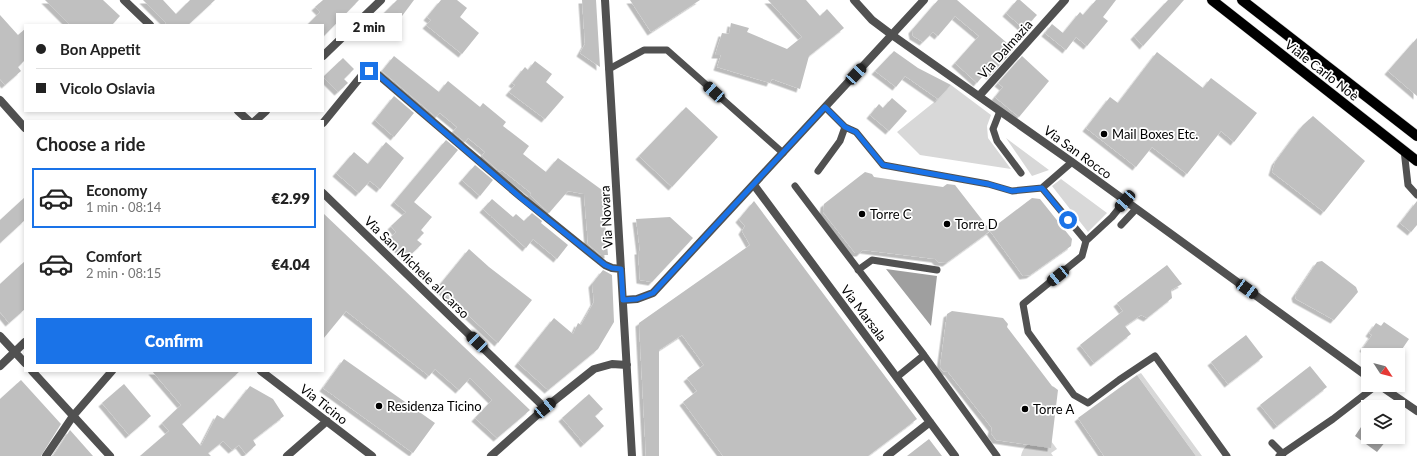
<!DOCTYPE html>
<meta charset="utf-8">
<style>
body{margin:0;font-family:Lato,sans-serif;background:#f2f2f2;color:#222;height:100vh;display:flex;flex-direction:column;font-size:15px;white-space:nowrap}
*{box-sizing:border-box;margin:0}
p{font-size:13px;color:#767676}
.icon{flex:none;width:22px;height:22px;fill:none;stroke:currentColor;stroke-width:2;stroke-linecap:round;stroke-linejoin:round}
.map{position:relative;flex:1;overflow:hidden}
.panel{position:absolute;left:24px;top:120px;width:300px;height:252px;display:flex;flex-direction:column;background:#fff;border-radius:0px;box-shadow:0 2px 6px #0003}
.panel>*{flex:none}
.banner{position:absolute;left:24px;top:24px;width:300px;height:88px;border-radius:0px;box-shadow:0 2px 6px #0003;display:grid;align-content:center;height:88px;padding:0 12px;background:#fff}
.needle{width:26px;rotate:126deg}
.tools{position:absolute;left:1361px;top:348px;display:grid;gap:8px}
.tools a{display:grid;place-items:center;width:44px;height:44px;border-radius:0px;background:#fff;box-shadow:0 2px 6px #0003;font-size:20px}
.end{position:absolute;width:18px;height:18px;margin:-9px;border:5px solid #1a73e8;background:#fff;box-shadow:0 0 0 2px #fff}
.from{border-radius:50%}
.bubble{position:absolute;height:28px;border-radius:0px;background:#fff;box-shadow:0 2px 6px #0003;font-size:13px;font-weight:800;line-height:28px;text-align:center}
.car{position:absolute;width:12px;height:24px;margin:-12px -6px;border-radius:5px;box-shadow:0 0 3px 1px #0007;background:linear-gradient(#222 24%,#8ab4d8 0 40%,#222 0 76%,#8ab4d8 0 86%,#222 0)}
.banner b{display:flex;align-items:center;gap:14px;height:38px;font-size:15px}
.banner b+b{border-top:1px solid #e0e0e0}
.banner i{width:10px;height:10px;background:#222}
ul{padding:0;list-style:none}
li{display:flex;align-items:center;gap:12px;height:60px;margin:0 8px 6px;padding:0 4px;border:2px solid transparent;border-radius:0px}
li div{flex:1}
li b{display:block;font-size:15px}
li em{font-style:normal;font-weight:800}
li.current{border-color:#1a73e8}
li>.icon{width:36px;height:36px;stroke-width:1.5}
h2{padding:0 12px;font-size:18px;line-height:48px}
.primary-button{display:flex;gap:8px;margin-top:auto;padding:8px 12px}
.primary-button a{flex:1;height:46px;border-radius:0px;background:#1a73e8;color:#fff;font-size:16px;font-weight:800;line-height:46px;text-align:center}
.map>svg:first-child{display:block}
</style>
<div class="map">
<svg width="1417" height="456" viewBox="0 0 1417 456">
<defs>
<filter id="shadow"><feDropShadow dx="-3.5" dy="3.5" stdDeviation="0" flood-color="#0004"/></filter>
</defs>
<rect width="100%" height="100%" fill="#fff"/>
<path fill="#d8d8d8" d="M951,85L991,115L987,126L988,138L1011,169L920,155L897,132L938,99Z
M1006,138L1049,170L1032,176Z
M1061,179L1107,213L1088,232L1052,186Z
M1141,373L1202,456H1196L1137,375Z
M1051,441L1057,449L1051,453L1053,456H1021C1025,439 1037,443 1051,441Z"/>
<path fill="#9f9f9f" d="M886,269L937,276L931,326Z
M1363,424L1368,428V437H1381L1386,441L1377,452L1355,436Z"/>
<path fill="#c0c0c0" filter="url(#shadow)" d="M45,0H103L120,16L112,25H70Z
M143,0H163L176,14L190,0H215L188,25H164L166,23Z
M323,0H359L323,37V25H307L320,12L315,7Z
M397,0H414L387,36L378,25L384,20L381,16Z
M441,0H457L467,8L460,17L479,33L462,54L426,25L431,20L427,17Z
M582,0H596L600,67L580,53L585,44Z
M630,0H700L651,32Z
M768,0H806L820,16L827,9L844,28L809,56L800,89L772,79L770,83L717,67L721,55H715L722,33L729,34L731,23L749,28L747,32L787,49L802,37Z
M938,0H957L1014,49L990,76L986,72L977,83L955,63L979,36L955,16L938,36L933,32L923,42L913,36L912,30Z
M1017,0H1020L1037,15L1024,29L1006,13Z
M1096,0H1116L1103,17L1108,21L1087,46L1076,37L1066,50L1045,33L1052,24L1063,33L1080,12L1083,15Z
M1168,0H1184L1143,46L1134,36Z
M0,15L18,35L25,29V60L18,67L21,71L5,85L0,79Z
M1417,38V96L1388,71Z
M894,51L918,68L951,85L938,99L905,76L896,87L875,71Z
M1157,52L1203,88L1211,78L1257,113L1234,142L1221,131L1187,174L1152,147L1136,167L1086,128L1110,97L1118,103Z
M394,56L439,92L448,81L480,107L483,103L506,122L503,126L529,146L523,154L546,172L558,158L602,190L608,255H601L588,244L584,194L568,191L549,213L530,195L531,193L502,170L500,172L482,156L485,152L468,138L465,142L453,132L457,127L440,113L436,117L382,71Z
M1022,56L1049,81L1019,117L995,97L1003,87L998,83Z
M343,58L354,69L344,79L348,83L338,92L323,77Z
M535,61L552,74L546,82L564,97L545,119L509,92L515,85L512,83L525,67L528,70Z
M394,96L414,113L394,137L375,120Z
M892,98L907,111L889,131L870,115L879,104L883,108Z
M686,107L718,137L672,187L639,156Z
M1313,116L1365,161L1324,212L1272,172L1275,162L1295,135L1303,125Z
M446,140L458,150L414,202L432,217L421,230L424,233L417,240L422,244L407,258L389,239L396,232L391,226L406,212L394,202Z
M386,142L404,158L380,189L370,181L359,193L336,173L354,152L368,164Z
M475,165L493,180L480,196L462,180Z
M865,172L872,174L874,177L943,187L947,184L955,185L990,230L1032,198L1040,199L1072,239L1071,246L1030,275L1023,276L990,231L946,263L938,262L935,259L863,250L860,253H855L823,212L824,204Z
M25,197V220L0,243V220Z
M492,199L513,217L516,214L524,221L532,213L542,221L541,223L568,245L557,259L533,239L526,248L483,209Z
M754,201L917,419L868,456H723L683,402L697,391L687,378L704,365L682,335L659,350V456H646L639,323L750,245L742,231L745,226L739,219Z
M1417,201V225L1411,232L1400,223Z
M323,213L483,365L530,410L497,438L475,418L492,400L470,378L459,390L435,369L429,376L346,311L323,339Z
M670,217L693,238L652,282L640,280L638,251H640L636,219Z
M469,249L489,267L532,300L498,343L438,287Z
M25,261V309L9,323L0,312V284Z
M1322,261L1356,287L1358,292L1334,320L1296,299L1295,295L1317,262Z
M1167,265L1182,284L1171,290L1172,298L1147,318L1141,315L1125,326L1131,334L1094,363L1080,345L1123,311L1117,303Z
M603,270L612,275L614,322L598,349L548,390L518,363L554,318L573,334L578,323L581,325L594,302L592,284Z
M952,311L1003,318L1008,324L1007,327L1052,386L1054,387L1058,390L1051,448L996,440L991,433L992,428L948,372L943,371L940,367L947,314Z
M1384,322L1409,339L1398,355H1372L1363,348L1372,335L1369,333L1376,323L1381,326Z
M1246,335L1263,357L1228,384L1211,362Z
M344,359L435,423L413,453L323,388Z
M1310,366L1327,387L1277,426L1260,405Z
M152,371H240L182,424L201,446L217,415L224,419L250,386L273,399L284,416L253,440L256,445L246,454L239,445L232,450L223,441L208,453L211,456H140L169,431L162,423L181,405Z
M1137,375L1196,456H1104L1078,418Z
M21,380L61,424L41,456H0V399Z
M124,384L151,416L129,435L102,403Z
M589,394L603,409L595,416L604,426L584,444L562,418Z
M70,430L93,456H53Z
M929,439L942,456H907Z"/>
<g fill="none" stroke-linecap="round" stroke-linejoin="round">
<g stroke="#dbdbdb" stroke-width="11">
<path id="primary" d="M1212,0L1417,161
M1242,0L1417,136"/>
</g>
<path stroke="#515151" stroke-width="7" d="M609,69L644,50H667L783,153
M825,107L845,127L856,132L883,165L988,184L1012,191L1042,188
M1000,111L993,129L997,141L1021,173
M1404,150L1408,185L1417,195
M1072,162L1042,188L1086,241
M818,171L840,141L845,127
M795,186L864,277L924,355L997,456
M1125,201L1112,217L1086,241L1082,256L1023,304L1028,332L1074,395L1088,403L1119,380L1155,356L1227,456
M1121,225L1136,209
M858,270L872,260L937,270
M897,377L924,355
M1272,443L1283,454
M1279,456L1333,419L1377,385"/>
<path stroke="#515151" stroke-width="8" d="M124,0L150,25
M605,0L632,456
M854,0L872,20L892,35L1072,162L1368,377
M323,56L381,0
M979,96L1065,0
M0,100L25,128
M238,111L249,121
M255,121L266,111
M323,123L363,74L369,71L376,73L521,197L605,265L612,268L621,269
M754,185L955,456
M323,193L545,408
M623,300L637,299L653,293L924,0
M0,336L25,363
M0,366L25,342
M32,371L110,456
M261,371L372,456
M1379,385L1417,411
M46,456L73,416L112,371
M287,456L327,421
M491,456L545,408L594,369L612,364L627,365
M887,456L930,422"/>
<use href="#primary" stroke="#000" stroke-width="10"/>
</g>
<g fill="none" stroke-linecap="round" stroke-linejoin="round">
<path stroke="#1a73e8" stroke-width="5" d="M369,71L376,73L521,198L605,265L612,268L621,269L623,300L637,299L653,293L825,107L845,127L856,132L883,165L988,184L1012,191L1042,188L1068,220"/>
</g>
<g fill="#000" stroke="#fff" stroke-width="1.5">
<circle cx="1104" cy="134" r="4"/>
<circle cx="862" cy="214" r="4"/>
<circle cx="947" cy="224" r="4"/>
<circle cx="379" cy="406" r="4"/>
<circle cx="1025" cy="409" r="4"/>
</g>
<g text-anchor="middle" stroke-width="3.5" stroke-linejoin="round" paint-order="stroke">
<g font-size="13" fill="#000" stroke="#fff">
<text transform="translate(1005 49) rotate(-48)" y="5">Via Dalmazia</text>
<text transform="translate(1322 70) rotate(38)" y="5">Viale Carlo Noè</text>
<text transform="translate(1078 152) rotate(36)" y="5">Via San Rocco</text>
<text transform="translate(606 217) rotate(-93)" y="5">Via Novara</text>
<text transform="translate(417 267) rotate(44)" y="5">Via San Michele al Carso</text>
<text transform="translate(864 313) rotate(53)" y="5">Via Marsala</text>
<text transform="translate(324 404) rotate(38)" y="5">Via Ticino</text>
</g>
<g font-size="13" fill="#000" stroke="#fff" text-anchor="start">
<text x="1112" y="139">Mail Boxes Etc.</text>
<text x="870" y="219">Torre C</text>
<text x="955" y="229">Torre D</text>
<text x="387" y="411">Residenza Ticino</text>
<text x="1033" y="414">Torre A</text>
</g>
</g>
</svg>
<div class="tools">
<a><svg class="needle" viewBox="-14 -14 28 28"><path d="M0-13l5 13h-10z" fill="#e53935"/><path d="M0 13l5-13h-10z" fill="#767676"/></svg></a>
<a><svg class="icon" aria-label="layers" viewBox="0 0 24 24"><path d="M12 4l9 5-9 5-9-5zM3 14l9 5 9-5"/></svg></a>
</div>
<i class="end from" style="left:1068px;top:220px"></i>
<i class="end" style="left:369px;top:71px"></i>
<div class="bubble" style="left:336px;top:13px;width:66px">2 min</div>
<i class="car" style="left:856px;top:74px;rotate:43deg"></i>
<i class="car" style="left:714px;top:92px;rotate:312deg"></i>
<i class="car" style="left:1125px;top:201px;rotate:221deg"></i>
<i class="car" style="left:1058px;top:276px;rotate:231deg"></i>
<i class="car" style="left:1247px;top:289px;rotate:126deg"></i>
<i class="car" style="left:477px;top:342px;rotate:314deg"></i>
<i class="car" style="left:545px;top:408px;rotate:50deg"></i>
<div class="banner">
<b><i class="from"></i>Bon Appetit</b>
<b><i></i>Vicolo Oslavia</b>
</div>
<section class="panel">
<h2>Choose a ride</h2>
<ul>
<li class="current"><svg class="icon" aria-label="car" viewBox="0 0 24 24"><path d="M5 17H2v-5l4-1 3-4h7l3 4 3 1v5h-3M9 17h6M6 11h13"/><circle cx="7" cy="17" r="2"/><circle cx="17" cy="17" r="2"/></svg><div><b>Economy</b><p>1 min · 08:14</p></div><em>€2.99</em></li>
<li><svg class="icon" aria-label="car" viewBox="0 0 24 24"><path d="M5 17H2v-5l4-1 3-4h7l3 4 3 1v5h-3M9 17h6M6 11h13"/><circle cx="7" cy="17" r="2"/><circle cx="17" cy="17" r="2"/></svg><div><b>Comfort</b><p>2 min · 08:15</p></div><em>€4.04</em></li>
</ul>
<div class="primary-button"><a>Confirm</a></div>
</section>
</div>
